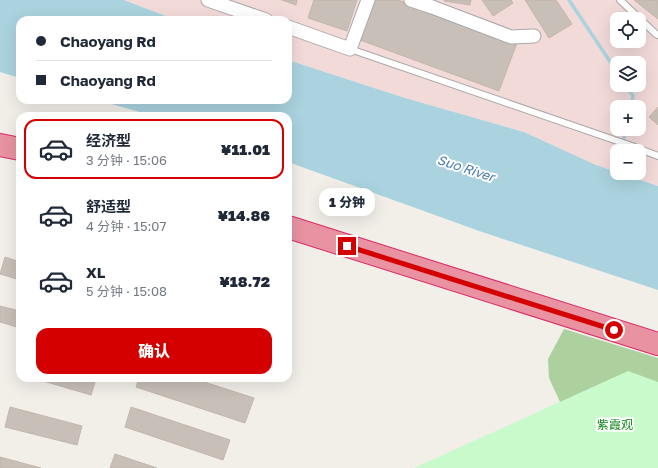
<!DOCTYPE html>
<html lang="zh">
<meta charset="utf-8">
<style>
body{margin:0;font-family:"Golos Text","Noto Sans SC",sans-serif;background:#f6f6f7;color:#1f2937;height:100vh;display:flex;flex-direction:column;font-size:15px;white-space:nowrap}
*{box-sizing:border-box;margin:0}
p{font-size:13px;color:#747a83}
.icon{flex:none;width:22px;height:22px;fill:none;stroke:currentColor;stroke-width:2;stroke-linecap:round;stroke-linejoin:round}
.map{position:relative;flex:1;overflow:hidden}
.side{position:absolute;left:16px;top:112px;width:276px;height:270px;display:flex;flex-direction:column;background:#fff;border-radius:12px;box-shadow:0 4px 16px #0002}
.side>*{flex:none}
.banner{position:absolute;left:16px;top:16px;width:276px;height:88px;border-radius:12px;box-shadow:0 4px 16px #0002;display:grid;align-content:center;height:88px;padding:0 20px;background:#fff}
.fabs{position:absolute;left:610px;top:12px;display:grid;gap:8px}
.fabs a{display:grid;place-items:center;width:36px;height:36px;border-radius:8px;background:#fff;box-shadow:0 4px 16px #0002;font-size:20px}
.end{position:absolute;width:18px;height:18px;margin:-9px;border:5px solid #d40000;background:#fff;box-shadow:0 0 0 2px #fff}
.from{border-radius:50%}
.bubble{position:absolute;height:28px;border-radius:12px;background:#fff;box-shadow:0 4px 16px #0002;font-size:13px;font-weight:800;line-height:28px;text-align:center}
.banner b{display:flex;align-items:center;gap:14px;height:38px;font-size:15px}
.banner b+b{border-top:1px solid #e0e1e3}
.banner i{width:10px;height:10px;background:#1f2937}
ul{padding:7px 0 0;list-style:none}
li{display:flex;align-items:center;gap:12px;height:60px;margin:0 8px 6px;padding:0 12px;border:2px solid transparent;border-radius:12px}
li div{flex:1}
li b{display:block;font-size:15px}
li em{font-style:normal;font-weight:800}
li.on{border-color:#d40000}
li>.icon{width:36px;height:36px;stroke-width:1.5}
.action{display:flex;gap:8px;margin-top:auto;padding:8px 20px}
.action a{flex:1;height:46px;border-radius:12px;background:#d40000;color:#fff;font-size:16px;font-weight:800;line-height:46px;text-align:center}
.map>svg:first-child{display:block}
</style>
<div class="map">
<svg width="658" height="468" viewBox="0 0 658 468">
<rect width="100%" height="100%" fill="#f2efe9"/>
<path fill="#f2dad9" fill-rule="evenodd" d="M124,0H658V186L620,173H639V151H617V172L596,165L524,132L405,98L288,60V20H176ZM617,19H639V41H617ZM617,63H639V85H617ZM617,107H639V129H617Z"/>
<path fill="#add19e" d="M564,329L658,358V468L579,443L549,378L548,359Z"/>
<path fill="#c8facc" d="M628,371L658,382V468H414Z"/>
<path fill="#aad3df" d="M0,0H124L176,20H20V78L0,72Z
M288,60L405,98L524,132L596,165L617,172V173H620L658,186V290L482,232L288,162V116H153L98,100H288Z"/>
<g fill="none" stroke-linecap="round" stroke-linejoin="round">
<path stroke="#aad3df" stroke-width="3.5" d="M569,0L617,72
M625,85L633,96L630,107
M621,151L626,129"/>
</g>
<path fill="#c7bfb8" stroke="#c4b6ab" d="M282,0H297L296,5Z
M314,0H357L347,31L308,18Z
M375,0H398L517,43L499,91L360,40Z
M444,0H471L470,5L444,1Z
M482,0H511L513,3L493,16Z
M525,0H556L572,24L549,38Z
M634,0H658V19Z
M658,107V125L649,117Z
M5,257L20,262V280L0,274Z
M0,306L20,311V328L0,322Z
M33,378H92L96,379L91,395Z
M139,378H192L254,398L245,423L136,387Z
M10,407L82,426L77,445L5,427Z
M131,407L230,440L223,460L125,427Z
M115,454L157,468H110Z
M0,457L41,468H0Z"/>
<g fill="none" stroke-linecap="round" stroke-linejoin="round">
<g stroke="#a9a9a9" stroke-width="8">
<path id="lane" d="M620,0L656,34L658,35
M350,49L632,146L658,156"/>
</g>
<g stroke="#a9a9a9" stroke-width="15">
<path id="street" d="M208,0L266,20
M411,0L432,7L511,37L534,36
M288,27L350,49L368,0"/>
</g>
<g stroke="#dc2a67" stroke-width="24">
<path id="highway" d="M0,145L20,149
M288,227L658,344"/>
</g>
<use href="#lane" stroke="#fff" stroke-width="6"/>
<use href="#street" stroke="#fff" stroke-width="13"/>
<use href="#highway" stroke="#e892a2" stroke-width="22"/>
</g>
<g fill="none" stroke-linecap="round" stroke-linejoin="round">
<path stroke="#d40000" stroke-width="5" d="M347,246L614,330"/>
</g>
<g text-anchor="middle" stroke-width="4" stroke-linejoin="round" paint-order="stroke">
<g font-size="12" fill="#0c8416" stroke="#fff">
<text x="615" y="429">紫霞观</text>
</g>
<g font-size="13" font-style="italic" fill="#4a7aab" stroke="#fff">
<text transform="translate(466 168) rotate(18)" y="5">Suo River</text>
</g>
</g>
</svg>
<div class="fabs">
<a><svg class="icon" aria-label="locate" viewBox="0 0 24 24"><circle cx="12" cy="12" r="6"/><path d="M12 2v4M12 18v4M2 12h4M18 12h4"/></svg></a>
<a><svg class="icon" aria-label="layers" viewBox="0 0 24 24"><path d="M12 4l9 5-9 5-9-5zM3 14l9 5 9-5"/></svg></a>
<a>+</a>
<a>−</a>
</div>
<i class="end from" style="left:614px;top:330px"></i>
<i class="end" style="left:347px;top:246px"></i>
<div class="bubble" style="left:319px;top:188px;width:56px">1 分钟</div>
<div class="banner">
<b><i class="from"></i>Chaoyang Rd</b>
<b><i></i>Chaoyang Rd</b>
</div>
<section class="side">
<ul>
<li class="on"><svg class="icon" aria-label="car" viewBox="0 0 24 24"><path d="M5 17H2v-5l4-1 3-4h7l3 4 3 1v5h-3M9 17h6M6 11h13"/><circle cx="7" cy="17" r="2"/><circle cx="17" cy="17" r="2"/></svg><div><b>经济型</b><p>3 分钟 · 15:06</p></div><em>¥11.01</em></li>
<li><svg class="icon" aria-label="car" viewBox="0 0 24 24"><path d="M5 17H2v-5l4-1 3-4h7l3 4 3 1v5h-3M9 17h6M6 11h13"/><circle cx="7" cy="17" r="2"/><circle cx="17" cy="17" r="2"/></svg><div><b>舒适型</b><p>4 分钟 · 15:07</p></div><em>¥14.86</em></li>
<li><svg class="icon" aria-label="car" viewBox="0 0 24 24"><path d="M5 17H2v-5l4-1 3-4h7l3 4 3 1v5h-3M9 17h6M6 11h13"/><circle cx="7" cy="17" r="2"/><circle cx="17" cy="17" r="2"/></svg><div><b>XL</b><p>5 分钟 · 15:08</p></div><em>¥18.72</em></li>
</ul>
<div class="action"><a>确认</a></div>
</section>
</div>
